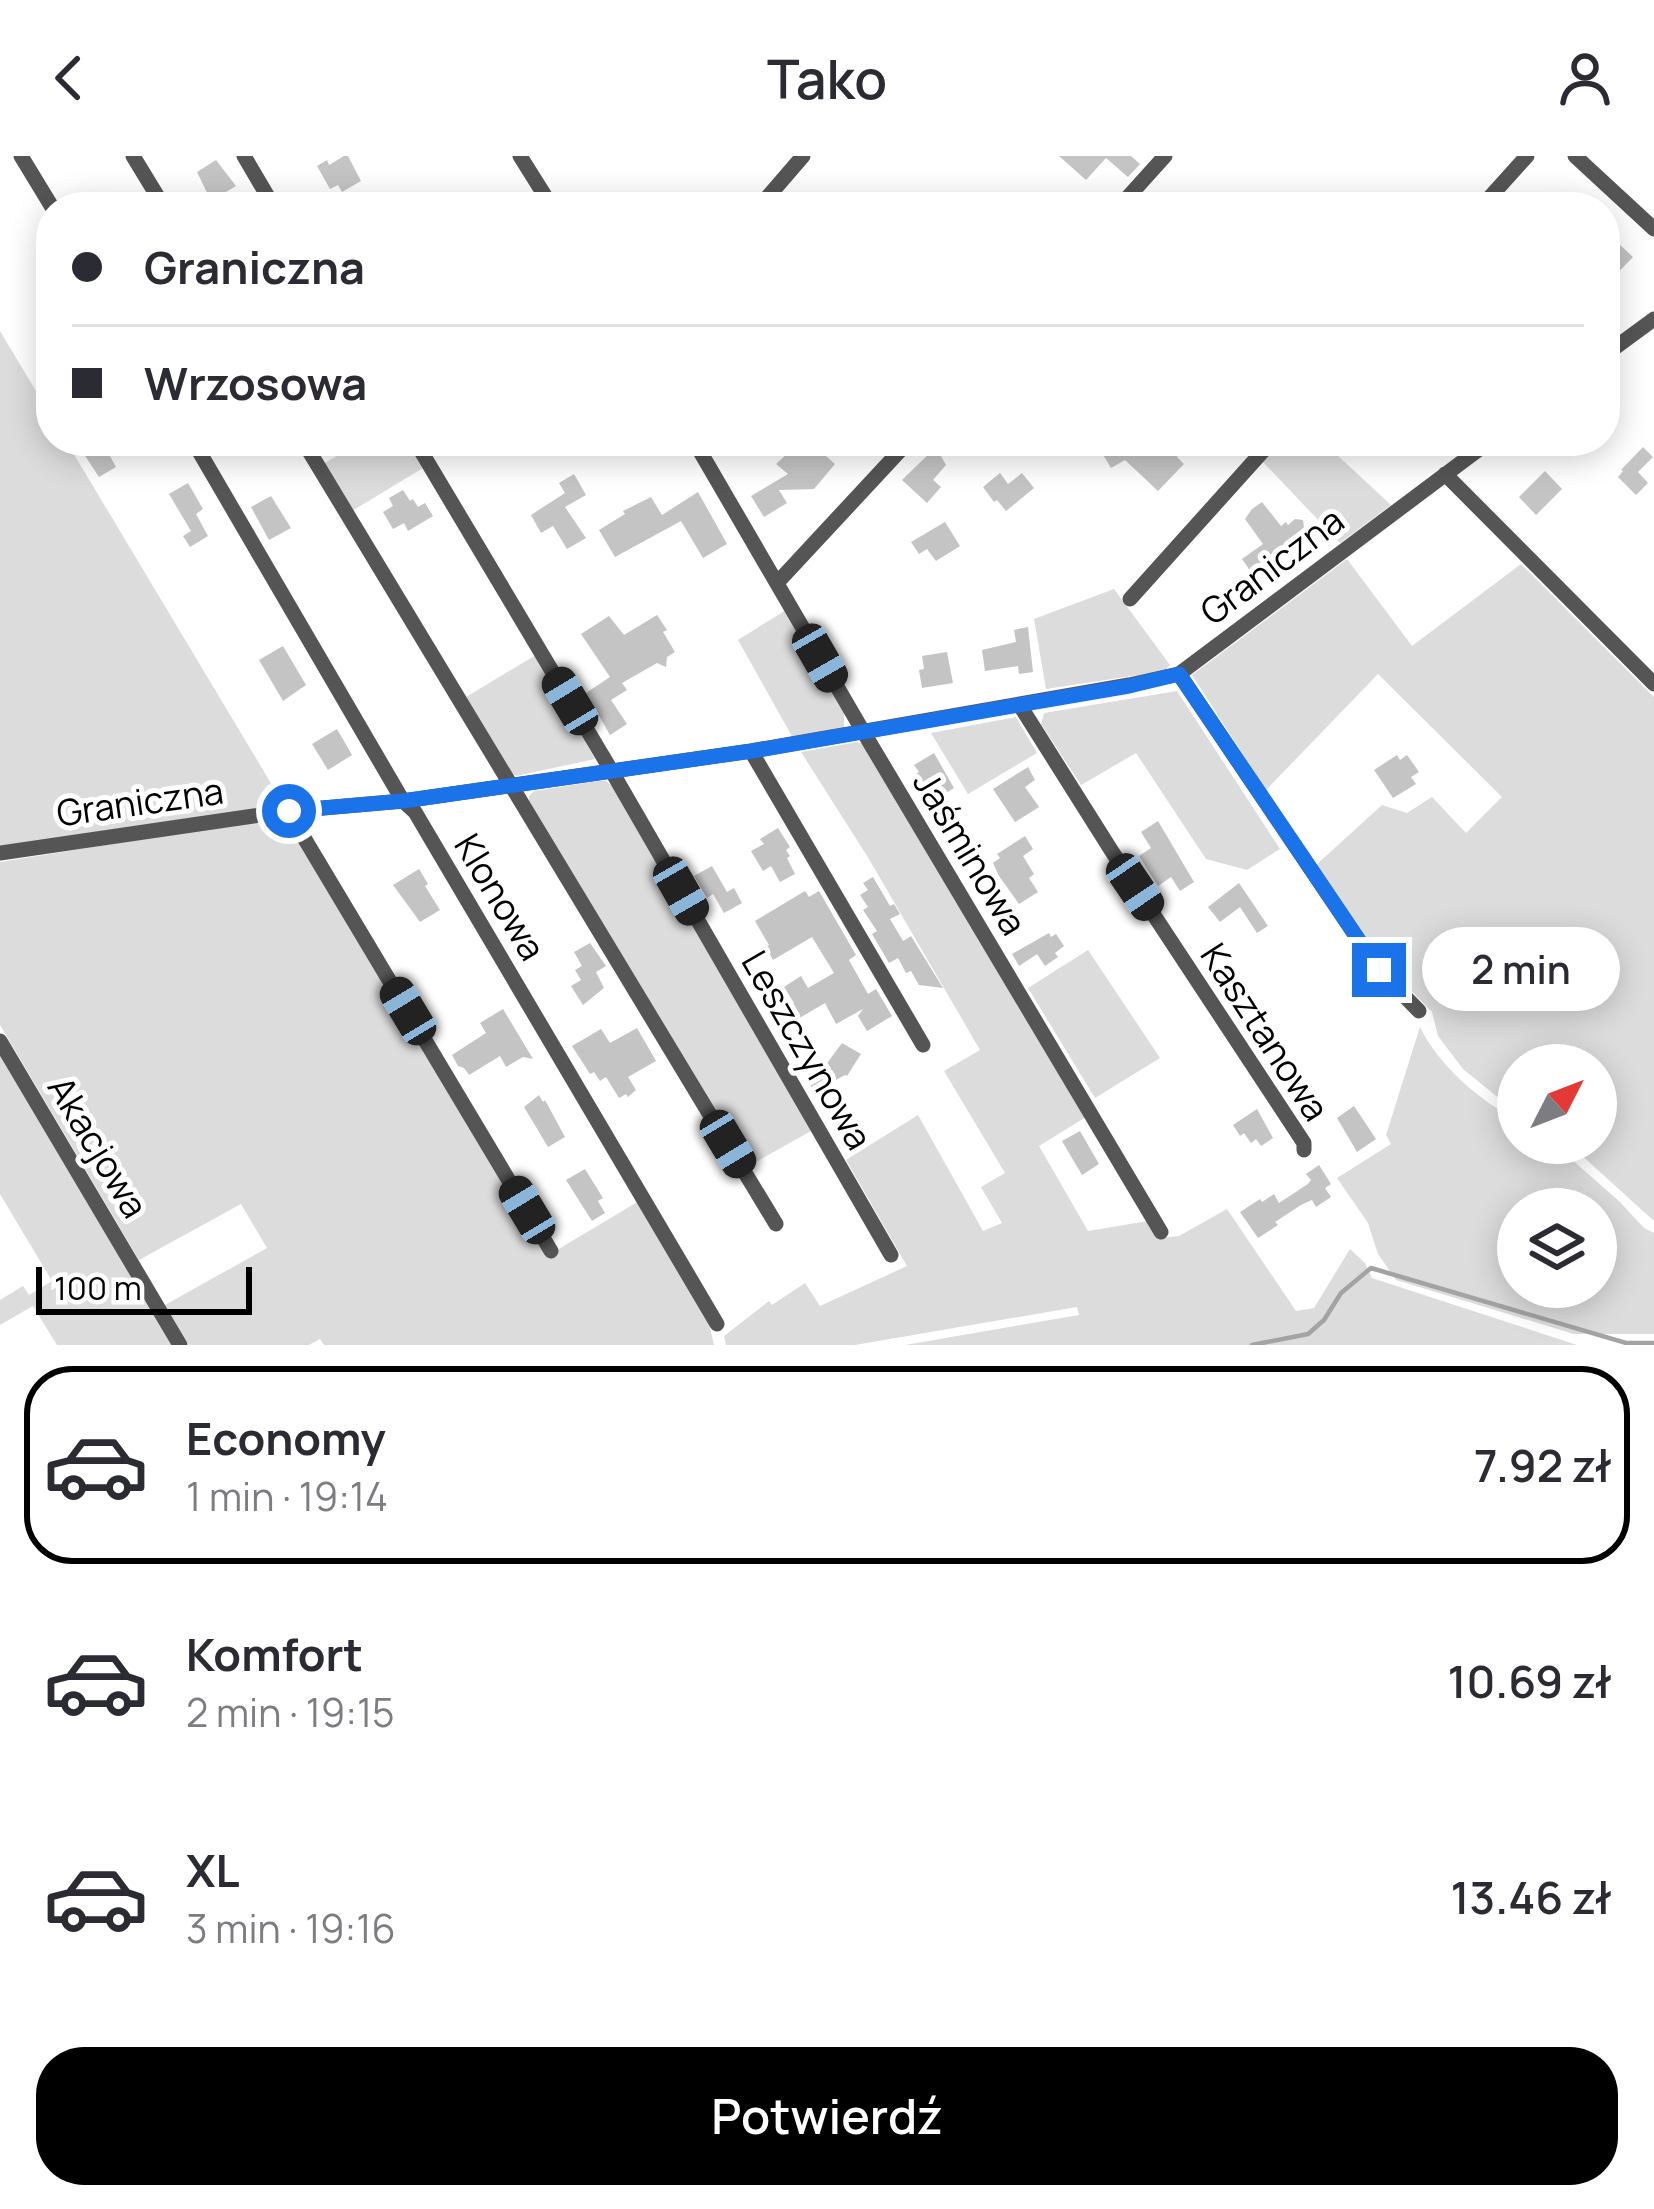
<!DOCTYPE html>
<html lang="pl">
<meta charset="utf-8">
<style>
body{margin:0;font-family:Manrope,sans-serif;background:#f7f7f7;color:#2b2b33;height:100vh;display:flex;flex-direction:column;font-size:45px;white-space:nowrap}
*{box-sizing:border-box;margin:0}
p{font-size:39px;color:#7c7c81}
.icon{flex:none;width:66px;height:66px;fill:none;stroke:currentColor;stroke-width:2;stroke-linecap:round;stroke-linejoin:round}
.map{position:relative;height:1189px;overflow:hidden}
.details{display:flex;flex-direction:column;background:#fff;flex:1}
.details>*{flex:none}
.top-card{position:absolute;left:36px;top:36px;width:1584px;height:264px;border-radius:48px;box-shadow:0 6px 30px #0003;display:grid;align-content:center;height:264px;padding:0 36px;background:#fff}
.needle{width:78px;rotate:48deg}
.tools{position:absolute;left:1497px;top:888px;display:grid;gap:24px}
.tools a{display:grid;place-items:center;width:120px;height:120px;border-radius:50%;background:#fff;box-shadow:0 6px 30px #0003;font-size:60px}
.scale{position:absolute;left:36px;bottom:30px;width:216px;box-sizing:border-box;padding-left:12px;border:6px solid #000;border-top:0;font-size:33px;line-height:42px;white-space:nowrap;color:#000;-webkit-text-stroke:9px #fff;paint-order:stroke}
.end{position:absolute;width:54px;height:54px;margin:-27px;border:15px solid #1a73e8;background:#fff;box-shadow:0 0 0 6px #fff}
.from{border-radius:50%}
.bubble{position:absolute;height:84px;border-radius:42px;background:#fff;box-shadow:0 6px 30px #0003;font-size:39px;font-weight:600;line-height:84px;text-align:center}
.car{position:absolute;width:36px;height:72px;margin:-36px -18px;border-radius:15px;box-shadow:0 0 9px 3px #0007;background:linear-gradient(#222 24%,#8ab4d8 0 40%,#222 0 76%,#8ab4d8 0 86%,#222 0)}
.top-card b{display:flex;align-items:center;gap:42px;height:114px;font-size:45px}
.top-card b+b{border-top:3px solid #e1e1e2}
.top-card i{width:30px;height:30px;background:#2b2b33}
ul{padding:21px 0 0;list-style:none}
li{display:flex;align-items:center;gap:36px;height:198px;margin:0 24px 18px;padding:0 12px;border:6px solid transparent;border-radius:48px}
li div{flex:1}
li b{display:block;font-size:45px}
li em{font-style:normal;font-weight:600}
li.selected{border-color:#000}
li>.icon{width:108px;height:108px;stroke-width:1.5}
.primary-button{display:flex;gap:24px;margin-top:auto;padding:24px 36px}
.primary-button a{flex:1;height:138px;border-radius:48px;background:#000;color:#fff;font-size:48px;font-weight:600;line-height:138px;text-align:center}
header{display:flex;justify-content:space-between;align-items:center;height:156px;padding:0 36px;background:#fff;font-size:54px;font-weight:600}
.map>svg:first-child{display:block}
</style>
<header><svg class="icon" aria-label="back" viewBox="0 0 24 24"><path d="M15 5l-7 7 7 7"/></svg>Tako<svg class="icon" aria-label="person" viewBox="0 0 24 24"><circle cx="12" cy="8" r="4"/><path d="M4 21q1-7 8-7t8 7"/></svg></header>
<div class="map">
<svg width="1654" height="1189" viewBox="0 0 1654 1189">
<rect width="100%" height="100%" fill="#fff"/>
<path fill="#dcdcdc" fill-rule="evenodd" d="M0,175L51,260V285H66L284,649L0,691Z
M362,285H407L423,312L352,355L323,308Z
M1281,285H1322L1391,349L1340,387L1263,306Z
M1347,403L1412,490L1521,408L1654,541V1065L1568,987H1596V909H1518V953L1506,948L1463,913L1438,880L1432,856L1387,810L1316,709L1382,649L1407,657L1432,641L1466,677L1502,641L1378,518L1266,634L1192,519Z
M1114,433L1170,509L1165,515L1046,533L1034,463Z
M786,454L844,555V572L793,582L738,484Z
M536,499L595,603L516,620L510,616L466,541Z
M1177,535L1280,693L1247,714L1206,703L1136,597L1081,629L1041,568L1044,557Z
M1016,561L1037,597L968,638L931,577Z
M857,586L866,589L1086,961L1039,990L1088,1075L1148,1065L1159,1082L1179,1080L1227,1053L1296,1155L1314,1152L1350,1093L1365,1107L1372,1122L1577,1189H905L1079,1159L1077,1151L855,1189H726L724,1180L769,1145L772,1149L805,1127L820,1150L907,1110L846,1004L918,959L983,1075L1002,1067L981,1031L1005,1017L944,915L980,894L869,703L801,596Z
M598,625H606L613,631L811,975L747,1011L529,646V640L534,635Z
M287,660L557,1094L639,1045L707,1158L714,1189H324L320,1183L309,1189H189L165,1149L267,1092L241,1048L139,1104L0,869V706Z
M1088,794L1160,902L1095,942L1028,832Z
M1420,871C1439,910 1479,944 1518,965V987H1553L1620,1046L1644,1072L1654,1077V1178H1574L1396,1124L1378,1098L1368,1067L1337,1022L1391,988L1386,979ZM1596,1053V1131H1518V1053Z
M0,897L173,1189H57L33,1150L0,1169V1144L23,1130L29,1139L52,1125L0,1038Z"/>
<g fill="none" stroke-linecap="round" stroke-linejoin="round">
<path stroke="#a3a3a3" stroke-width="4.5" d="M1252,1189L1308,1178L1324,1164L1341,1137L1371,1112L1626,1187H1654"/>
</g>
<path fill="#c4c4c4" d="M344,0H348L361,25L342,36L338,29L330,33L317,10L327,4L329,9Z
M1059,0H1131L1140,8L1128,21L1106,2L1086,24Z
M216,4L236,30L211,45L197,16Z
M1605,75L1633,101L1605,130Z
M84,285H102L116,311L99,321L78,289Z
M801,285H809L835,308L814,333L779,334L787,347L764,361L751,340L788,318L776,308Z
M1123,285H1163L1179,298L1177,301L1184,308L1158,335L1125,304L1111,312L1102,297Z
M936,291L946,309L933,324L941,331L927,347L902,324Z
M1643,291L1653,301L1638,316L1648,327L1636,339L1618,321L1623,315L1621,314Z
M1545,315L1562,333L1536,359L1519,341Z
M1000,317L1008,328L1022,317L1034,332L1006,355L997,344L994,346L983,331Z
M574,318L586,339L565,351L586,382L567,393L553,370L541,377L531,359L565,337L559,327Z
M188,327L203,353L196,358L208,380L190,391L183,380L191,375L169,338Z
M403,334L410,345L413,343L418,351L425,347L433,360L408,375L404,367L393,373L383,356L393,350L389,342Z
M698,336L727,388L703,402L681,365L615,401L599,374L625,358L623,355L651,341L662,359Z
M271,340L291,372L269,384L251,351Z
M1262,346L1281,370L1286,366L1288,369L1295,363L1303,364L1304,371L1298,380L1302,384L1277,405L1272,409L1267,403L1251,416L1242,403L1263,388L1245,363L1252,353Z
M945,366L960,390L936,405L927,393L919,398L911,386Z
M657,459L667,474L663,476L675,496L667,501L666,511L657,507L622,527L627,534L611,544L627,568L610,579L586,537L610,521L581,478L609,460L624,479Z
M1028,471L1033,516L1019,518L1018,510L985,515L982,494L1016,486L1014,474Z
M283,490L306,529L283,545L259,504Z
M947,496L953,527L922,532L919,514L924,513L922,500Z
M337,573L352,599L328,614L312,588Z
M934,597L954,632L935,644L926,628L918,632L911,621L919,616L914,609Z
M1397,599L1400,604L1407,599L1419,616L1411,621L1416,628L1393,642L1374,614Z
M1028,611L1035,624L1025,631L1039,651L1015,666L993,633Z
M1158,665L1194,726L1180,735L1171,721L1158,730L1139,700L1151,692L1141,676Z
M778,672L790,691L786,694L790,700L787,702L795,718L780,726L771,710L763,715L751,695L764,688L760,683Z
M1025,680L1033,693L1023,700L1034,718L1029,722L1038,736L1019,748L999,720L993,707L1000,702L997,698Z
M712,710L727,736L734,732L742,747L724,757L713,738L707,742L694,720Z
M419,713L428,728L425,730L440,754L420,766L393,729Z
M873,721L890,750L894,748L900,758L890,763L903,785L911,780L943,832L919,829L911,815L906,817L898,802L889,807L872,778L877,775L863,754L868,751L860,739L868,734L863,727Z
M1239,727L1268,770L1257,777L1240,751L1220,766L1208,751Z
M805,735L809,741L819,735L856,799L849,804L868,838L876,833L892,860L867,875L858,860L863,853L836,868L825,847L791,867L783,854L794,847L784,831L801,820L808,832L834,817L812,781L773,804L766,791L769,789L755,765Z
M1049,777L1051,781L1056,778L1064,790L1055,797L1058,801L1045,810L1037,798L1019,810L1012,798Z
M590,787L606,810L596,816L604,832L583,849L571,830L581,824L575,814L582,810L574,796Z
M503,853L533,903L523,901L506,911L500,900L469,919L464,912L458,910L452,899L486,877L480,867Z
M637,872L656,905L628,921L636,934L628,941L626,938L619,942L606,921L600,925L594,916L590,918L572,890L601,873L610,887Z
M842,887L861,898L847,920L845,919L814,936L805,919L828,906Z
M539,939L543,946L545,944L565,981L548,991L524,951Z
M1354,950L1376,983L1357,996L1337,962Z
M1257,953L1273,982L1261,990L1256,983L1251,987L1244,977L1240,980L1233,969Z
M1080,975L1099,1008L1082,1019L1062,985Z
M1319,1009L1331,1028L1325,1032L1331,1041L1316,1051L1312,1044L1301,1049L1275,1066L1278,1069L1258,1082L1240,1056L1260,1043L1262,1046L1274,1038L1279,1047L1308,1028L1311,1024L1306,1018Z
M585,1013L603,1042L598,1045L605,1057L592,1065L566,1024Z"/>
<g fill="none" stroke-linecap="round" stroke-linejoin="round">
<path stroke="#555" stroke-width="15" d="M21,0L52,51
M133,0L164,51
M244,0L274,51
M520,0L552,51
M1575,0L1654,73
M759,51L803,0
M1119,51L1165,0
M1481,51L1527,0
M1605,199L1654,163
M193,285L403,645L415,656L717,1168
M303,285L776,1068
M415,285L611,614L891,1099
M694,285L864,577L1161,1076
M1445,318L1654,528
M777,427L909,285
M1130,443L1272,285
M1179,518L1379,814L1419,855
M1019,548L1111,694L1304,987V994
M751,595L923,889
M288,655L551,1095
M0,697L288,655L403,645L751,595L1129,529L1179,518L1490,285
M0,885L180,1189"/>
</g>
<g fill="none" stroke-linecap="round" stroke-linejoin="round">
<path stroke="#1a73e8" stroke-width="15" d="M289,655L403,645L752,595L1129,530L1179,518L1379,814"/>
</g>
<g text-anchor="middle" stroke-width="10" stroke-linejoin="round" paint-order="stroke">
<g font-size="36" fill="#000" stroke="#fff">
<text transform="translate(1272 410) rotate(-37)" y="13">Graniczna</text>
<text transform="translate(140 646) rotate(-8)" y="13">Graniczna</text>
<text transform="translate(970 697) rotate(59)" y="13">Jaśminowa</text>
<text transform="translate(500 741) rotate(59)" y="13">Klonowa</text>
<text transform="translate(1265 876) rotate(57)" y="13">Kasztanowa</text>
<text transform="translate(807 894) rotate(60)" y="13">Leszczynowa</text>
<text transform="translate(98 991) rotate(59)" y="13">Akacjowa</text>
</g>
</g>
</svg>
<div class="tools">
<a><svg class="needle" viewBox="-14 -14 28 28"><path d="M0-13l5 13h-10z" fill="#e53935"/><path d="M0 13l5-13h-10z" fill="#7c7c81"/></svg></a>
<a><svg class="icon" aria-label="layers" viewBox="0 0 24 24"><path d="M12 4l9 5-9 5-9-5zM3 14l9 5 9-5"/></svg></a>
</div>
<div class="scale">100 m</div>
<i class="end from" style="left:289px;top:655px"></i>
<i class="end" style="left:1379px;top:814px"></i>
<div class="bubble" style="left:1422px;top:771px;width:198px">2 min</div>
<i class="car" style="left:820px;top:502px;rotate:150deg"></i>
<i class="car" style="left:570px;top:545px;rotate:329deg"></i>
<i class="car" style="left:1135px;top:731px;rotate:146deg"></i>
<i class="car" style="left:681px;top:735px;rotate:150deg"></i>
<i class="car" style="left:408px;top:855px;rotate:329deg"></i>
<i class="car" style="left:728px;top:988px;rotate:149deg"></i>
<i class="car" style="left:527px;top:1054px;rotate:329deg"></i>
<div class="top-card">
<b><i class="from"></i>Graniczna</b>
<b><i></i>Wrzosowa</b>
</div>
</div>
<section class="details">
<ul>
<li class="selected"><svg class="icon" aria-label="car" viewBox="0 0 24 24"><path d="M5 17H2v-5l4-1 3-4h7l3 4 3 1v5h-3M9 17h6M6 11h13"/><circle cx="7" cy="17" r="2"/><circle cx="17" cy="17" r="2"/></svg><div><b>Economy</b><p>1 min · 19:14</p></div><em>7.92 zł</em></li>
<li><svg class="icon" aria-label="car" viewBox="0 0 24 24"><path d="M5 17H2v-5l4-1 3-4h7l3 4 3 1v5h-3M9 17h6M6 11h13"/><circle cx="7" cy="17" r="2"/><circle cx="17" cy="17" r="2"/></svg><div><b>Komfort</b><p>2 min · 19:15</p></div><em>10.69 zł</em></li>
<li><svg class="icon" aria-label="car" viewBox="0 0 24 24"><path d="M5 17H2v-5l4-1 3-4h7l3 4 3 1v5h-3M9 17h6M6 11h13"/><circle cx="7" cy="17" r="2"/><circle cx="17" cy="17" r="2"/></svg><div><b>XL</b><p>3 min · 19:16</p></div><em>13.46 zł</em></li>
</ul>
<div class="primary-button"><a>Potwierdź</a></div>
</section>
